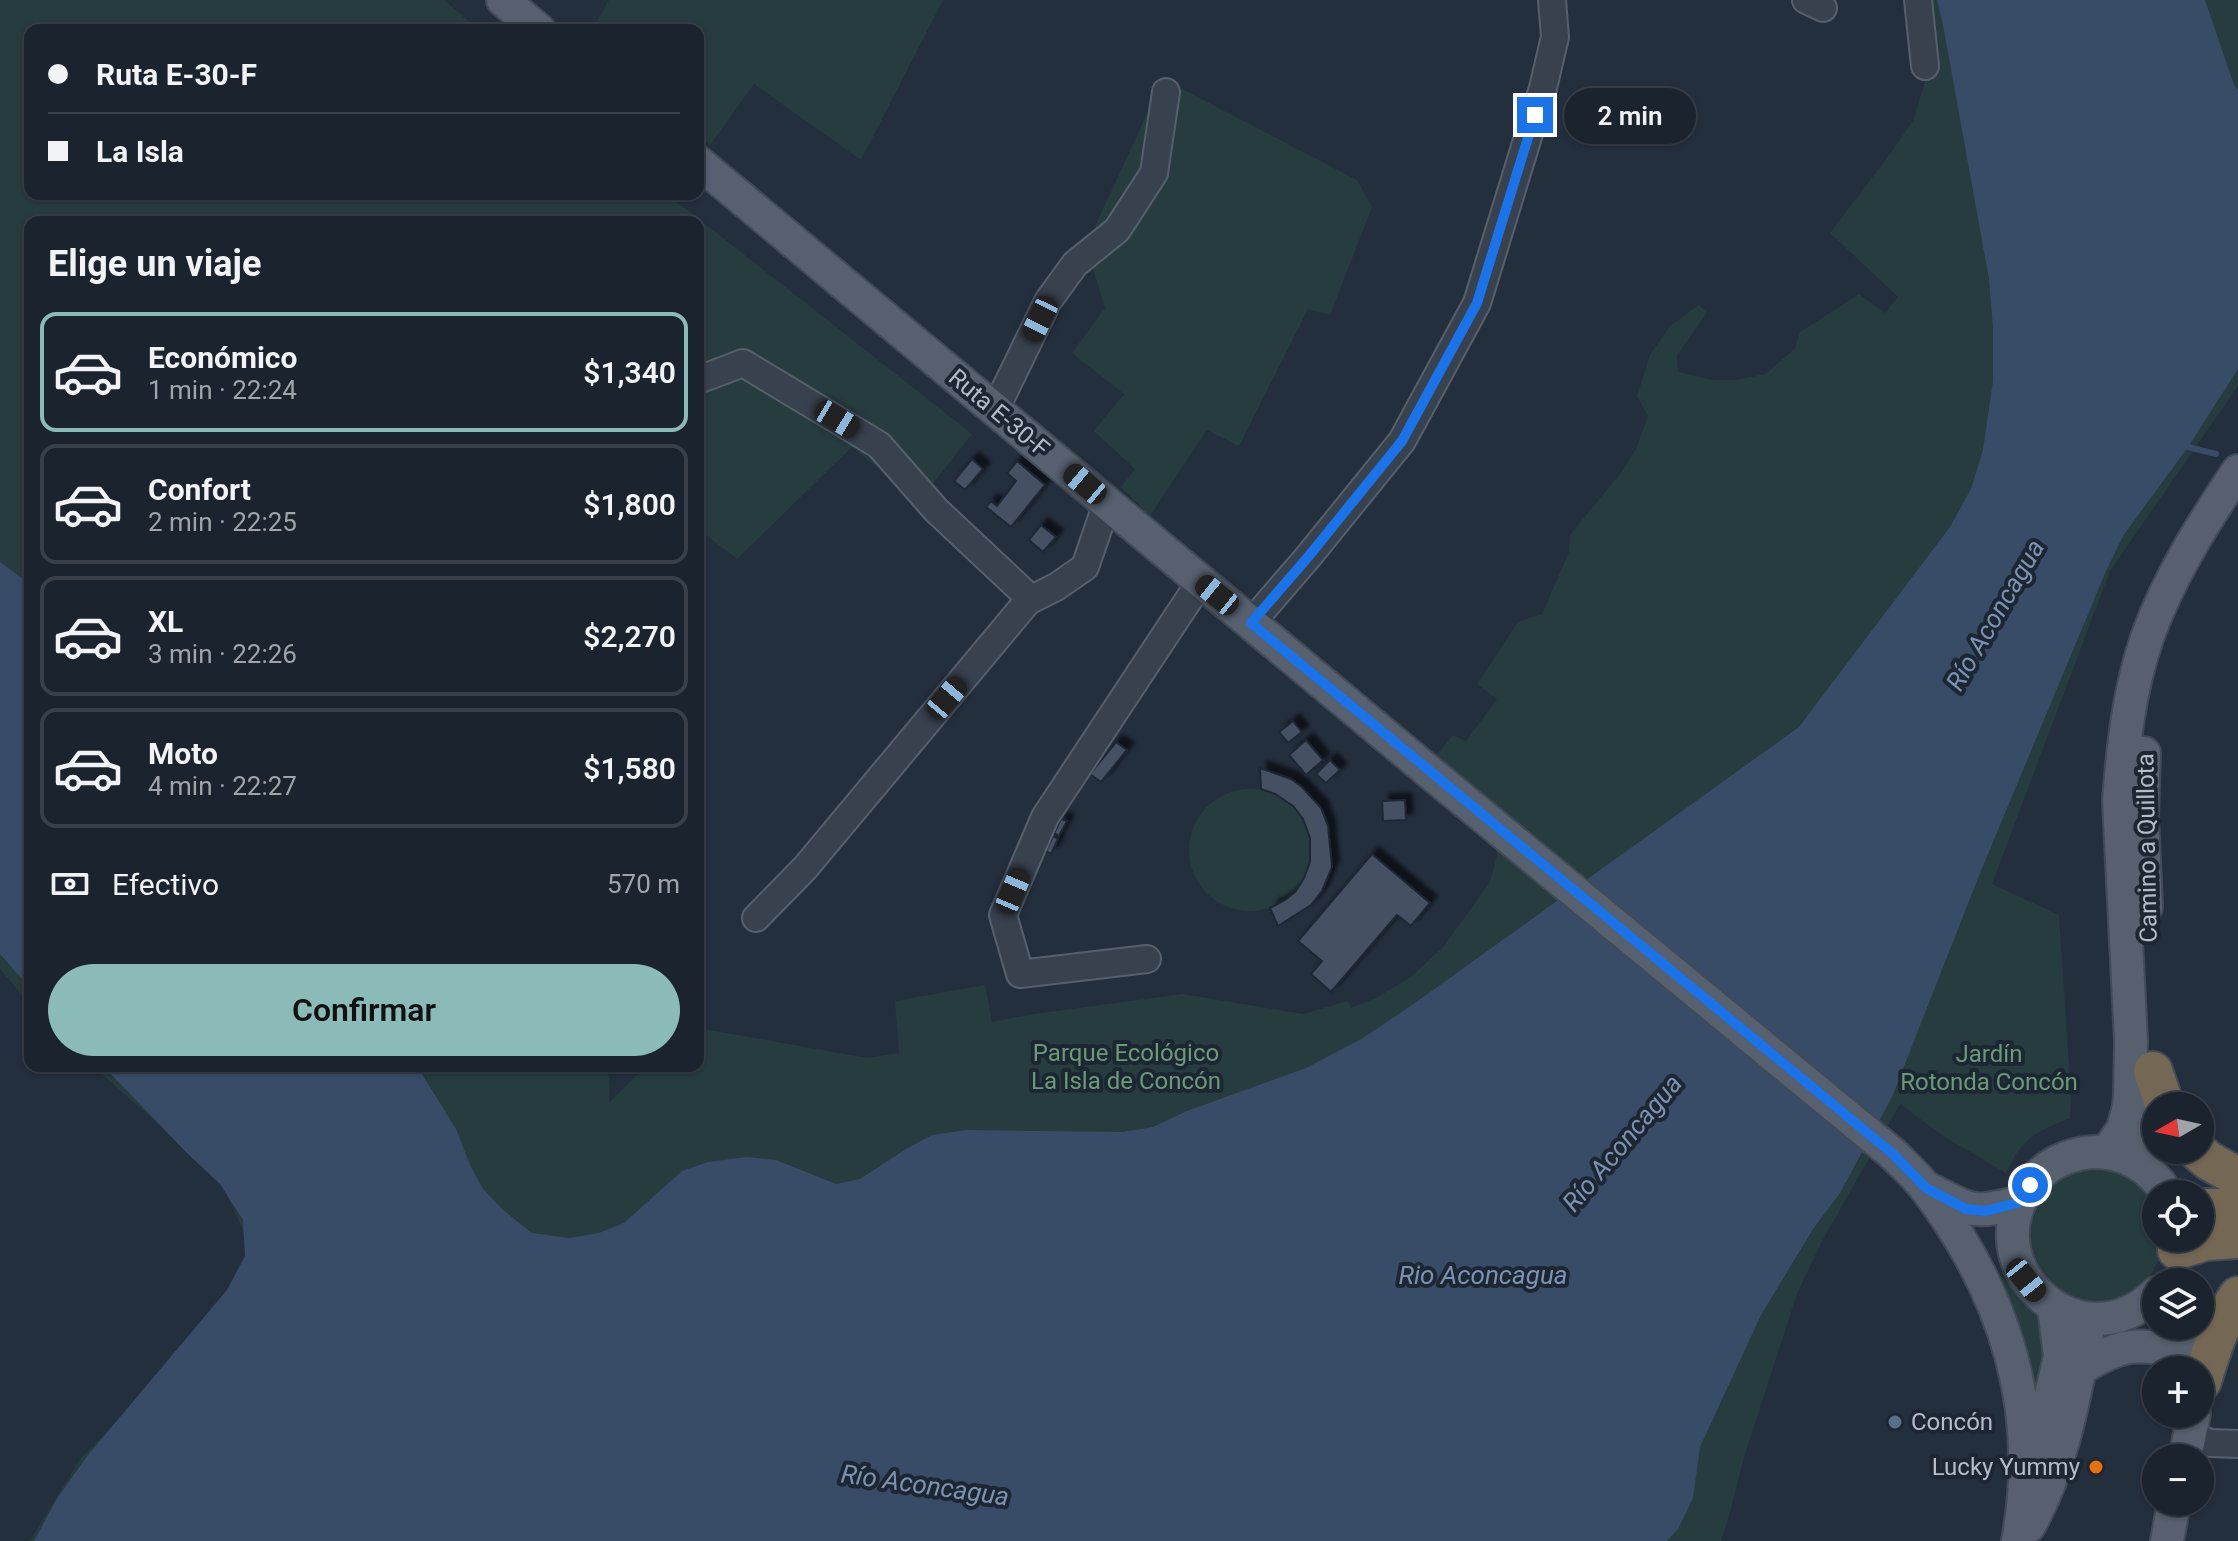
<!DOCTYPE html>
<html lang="es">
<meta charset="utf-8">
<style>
body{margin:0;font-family:Roboto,sans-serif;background:#282f3a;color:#f1f3f6;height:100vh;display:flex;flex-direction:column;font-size:30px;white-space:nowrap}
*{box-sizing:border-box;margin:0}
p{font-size:26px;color:#a0a4aa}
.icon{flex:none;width:44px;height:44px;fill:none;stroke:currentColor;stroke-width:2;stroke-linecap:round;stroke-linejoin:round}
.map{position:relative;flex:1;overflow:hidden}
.drawer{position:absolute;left:24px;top:216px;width:680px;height:856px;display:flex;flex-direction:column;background:#1b232e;border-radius:16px;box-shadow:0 2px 6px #0004,0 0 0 2px #39404a}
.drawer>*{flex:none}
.top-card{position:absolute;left:24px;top:24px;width:680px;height:176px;border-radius:16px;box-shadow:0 2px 6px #0004,0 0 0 2px #39404a;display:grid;align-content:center;height:176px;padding:0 24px;background:#1b232e}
.needle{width:52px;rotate:261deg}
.tools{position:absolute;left:2142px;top:1092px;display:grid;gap:16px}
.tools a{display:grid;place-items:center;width:72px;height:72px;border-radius:50%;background:#1b232e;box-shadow:0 2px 6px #0004,0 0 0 2px #39404a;font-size:40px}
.end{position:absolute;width:36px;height:36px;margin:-18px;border:10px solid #1a73e8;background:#fff;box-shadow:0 0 0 4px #fff}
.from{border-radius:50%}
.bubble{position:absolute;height:56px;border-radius:28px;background:#1b232e;box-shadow:0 2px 6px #0004,0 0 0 2px #39404a;font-size:26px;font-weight:600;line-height:56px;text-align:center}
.car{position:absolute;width:24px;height:48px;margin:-24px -12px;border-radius:10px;box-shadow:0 0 6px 2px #0007;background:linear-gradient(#222 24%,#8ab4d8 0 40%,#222 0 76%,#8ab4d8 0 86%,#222 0)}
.top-card b{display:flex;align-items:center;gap:28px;height:76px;font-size:30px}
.top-card b+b{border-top:2px solid #39404a}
.top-card i{width:20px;height:20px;background:#f1f3f6}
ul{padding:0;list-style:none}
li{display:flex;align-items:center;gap:24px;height:120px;margin:0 16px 12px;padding:0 8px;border:4px solid #39404a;border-radius:16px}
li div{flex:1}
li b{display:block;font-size:30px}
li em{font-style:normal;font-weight:600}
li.current{border-color:#8bbbb9}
li>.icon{width:72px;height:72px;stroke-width:1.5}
h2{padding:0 24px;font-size:36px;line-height:96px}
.pay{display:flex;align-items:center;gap:20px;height:88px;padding:0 24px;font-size:30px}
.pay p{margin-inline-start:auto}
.cta{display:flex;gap:16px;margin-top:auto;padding:16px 24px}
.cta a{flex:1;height:92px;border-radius:48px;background:#8bbbb9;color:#111;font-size:32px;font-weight:600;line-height:92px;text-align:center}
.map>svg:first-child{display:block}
</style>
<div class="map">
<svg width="2238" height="1541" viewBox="0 0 2238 1541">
<defs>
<filter id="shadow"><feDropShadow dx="7" dy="-7" stdDeviation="2" flood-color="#0009"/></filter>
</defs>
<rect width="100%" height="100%" fill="#242f3e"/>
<path fill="#263c3f" d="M0,0H444L479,30H30V194H667L972,434L919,501L852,447L737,559L698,529V222H30V1004L0,969Z
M609,0H943L861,160L754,84L710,145L698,133V30H592Z
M1928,0H2238V386L2110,571L1992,884L2059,915L2071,1097L2070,1118C2035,1133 2022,1137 2006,1173L1943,1136L1900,1104L1821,1243L1797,1294L1745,1454L1729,1516L1721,1541H30L80,1459L154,1385L236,1285L249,1257L242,1228L220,1179L93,1066H604C612,1079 609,1090 609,1103L646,1066H698V1028L867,1058L899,1053L895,1001L985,985L992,1022L1034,1014L1183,994L1303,1014L1348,1001L1351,1008L1376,998L1412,976L1444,946L1490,882L1497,855L1500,813L1433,759L1453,735L1466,741L1497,699L1477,684L1518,622L1542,614L1569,552L1570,535L1623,470L1636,449L1648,416L1637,396L1650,355L1670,326L1699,305L1707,313L1677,355L1678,372L1712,380H1735L1766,374L1795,348L1800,332L1859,294L1885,313L1898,297L1830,233L1890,154L1913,121L1928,72L1936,35Z
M1163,79L1357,180L1372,207L1330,315L1308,309L1239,446L1207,430L1150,516L1121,487L1135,469L1094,431L1124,394L1072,353L1105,308L1086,246Z
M1189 850a61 61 0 1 1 122 0a61 61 0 1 1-122 0Z
M2090,1169L2116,1171L2139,1183L2156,1203V1238H2162C2162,1259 2152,1279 2134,1290C2074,1327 2004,1261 2041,1202C2048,1191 2055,1181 2067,1176C2074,1173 2083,1171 2090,1169Z
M1989,1270L2010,1282L2019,1298L2047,1324L2050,1333L2037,1414Z"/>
<path fill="#394c67" d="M1937,0H2205L2234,85L2238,90V369L2188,447L2123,536L2106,571L1978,878L1892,1097L1840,1193L1813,1229L1761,1315L1700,1447L1693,1498L1678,1529L1667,1541H34L58,1497L88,1455L227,1290L245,1256L243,1220L220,1184L187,1153L103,1066H417L456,1129L470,1165L483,1189L503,1210L532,1233L569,1238L599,1233L624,1223L682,1171L708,1162L747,1157L776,1160L836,1184L860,1179L906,1149L932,1135L967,1130L1123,1132L1153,1127L1187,1111L1306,1068L1363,1038L1415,1003L1799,727L1950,527L1971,489L1983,450L1993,381V328L1989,279L1943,25Z
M0,562L30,584V988L0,954Z"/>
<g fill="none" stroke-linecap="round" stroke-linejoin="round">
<path stroke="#394c67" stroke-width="6" d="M2181,444L2188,447L2216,454"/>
</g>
<path fill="#455162" stroke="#1f2835" stroke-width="2" filter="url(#shadow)" d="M972,459L983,469L965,490L954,481Z
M1017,461L1045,485L1011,527L986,507L991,501L997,506L1016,481L1007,473Z
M1041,525L1056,537L1043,552L1029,540Z
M1293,721L1302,732L1288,743L1279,732Z
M1306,740L1323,760L1306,775L1289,755Z
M1116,742L1127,750L1101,782L1090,774Z
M1330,760L1340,770L1326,783L1316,774Z
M1260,768L1291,779L1302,787L1321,808L1328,826L1332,867L1322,891L1311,905L1278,926L1270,908L1285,900L1295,892L1304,878L1310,862V838L1303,819L1293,806L1275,794L1261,789Z
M1405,800L1406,820L1383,821L1382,801Z
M1061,819L1067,821L1059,836L1054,833Z
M1053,836L1058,839L1051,854L1046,851Z
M1372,854L1430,903L1411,926L1397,915L1331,992L1311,974L1322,961L1298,941Z"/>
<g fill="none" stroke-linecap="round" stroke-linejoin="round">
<g stroke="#565f6c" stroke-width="30">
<path id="minor" d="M1806,0L1823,8
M1918,0L1925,66
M698,380L743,363L879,445L936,510L1031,599
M995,410L1048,301L1075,264L1117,230L1154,173L1166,92
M1251,623L1308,557L1402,441L1477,303L1543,88L1555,37L1552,0
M756,918L805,868L1028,601L1056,587L1085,567L1107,503
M1147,959L1020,974L1003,915L1045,817L1201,581
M2190,1436L2211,1443L2238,1444"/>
</g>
<g stroke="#414a57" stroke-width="36">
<path id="major" d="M503,0L539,30
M698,162L1433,775L1893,1154C1905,1166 1918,1177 1927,1190C2006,1295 2042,1410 2018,1541
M2144,753L2142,816L2146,907
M2106,1153L2123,1129L2129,1107L2130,1096L2131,1041L2119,801C2123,746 2129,691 2147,638C2168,579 2203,523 2238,471
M2147,1170L2143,1137L2150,1097
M1929,1189C1973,1211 1971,1215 2020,1202
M2156,1293C2078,1370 1962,1258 2037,1177C2052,1161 2075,1152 2097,1152C2128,1153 2151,1168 2167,1194
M2180,1326L2191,1342L2199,1370
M2079,1370C2114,1347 2133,1341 2174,1351
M2185,1458L2194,1414
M2040,1460L2041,1440L2060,1356L2054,1307
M2029,1526C2065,1462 2075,1389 2090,1319
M2167,1541L2174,1502"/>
</g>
<g stroke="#434c59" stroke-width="42">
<path id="highway" d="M2153,1071L2165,1106
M2196,1150L2209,1161L2238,1177
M2200,1208H2238
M2177,1250L2206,1241L2238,1239
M2202,1381C2211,1351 2220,1323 2238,1296"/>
</g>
<use href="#minor" stroke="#38414e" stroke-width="26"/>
<use href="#major" stroke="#56606e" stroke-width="32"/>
<use href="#highway" stroke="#746855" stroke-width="38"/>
</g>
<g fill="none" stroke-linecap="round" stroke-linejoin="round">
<path stroke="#1a73e8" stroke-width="10" d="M1535,115L1477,303L1402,441L1308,557L1251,623L1893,1154L1926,1188L1966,1209L1986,1211L2020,1202L2030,1185"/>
</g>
<circle fill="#5c6f8a" stroke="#1d2633" stroke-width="3" cx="1895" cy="1422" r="8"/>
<circle fill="#e8710a" stroke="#1d2633" stroke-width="3" cx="2096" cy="1467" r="8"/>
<g text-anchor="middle" stroke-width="8" stroke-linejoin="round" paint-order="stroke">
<g font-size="24" fill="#b4bcc9" stroke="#1d2633">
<text transform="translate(999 413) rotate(40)" y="8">Ruta E-30-F</text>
<text transform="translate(2147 848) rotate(-91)" y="8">Camino a Quillota</text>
</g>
<g font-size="24" fill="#6b9a76" stroke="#1d2633">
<text x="1126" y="1061">Parque Ecológico<tspan x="1126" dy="28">La Isla de Concón</tspan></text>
<text x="1989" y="1062">Jardín<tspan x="1989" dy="28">Rotonda Concón</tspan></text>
</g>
<g font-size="24" fill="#b4bcc9" stroke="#1d2633" text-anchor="start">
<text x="1911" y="1430">Concón</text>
<text x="2080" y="1475" text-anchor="end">Lucky Yummy</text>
</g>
<g font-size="26" font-style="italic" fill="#7c92b1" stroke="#1d2633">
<text transform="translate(1995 615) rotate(-60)" y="9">Río Aconcagua</text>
<text transform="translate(1622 1143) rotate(-50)" y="9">Río Aconcagua</text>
<text x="1483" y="1284">Rio Aconcagua</text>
<text transform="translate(925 1485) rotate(8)" y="9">Río Aconcagua</text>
</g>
</g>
</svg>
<div class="tools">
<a><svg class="needle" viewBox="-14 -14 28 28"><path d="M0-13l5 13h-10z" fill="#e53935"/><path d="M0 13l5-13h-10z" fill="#a0a4aa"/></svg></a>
<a><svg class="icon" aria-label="locate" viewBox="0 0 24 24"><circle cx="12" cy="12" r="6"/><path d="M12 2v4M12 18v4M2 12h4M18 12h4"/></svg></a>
<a><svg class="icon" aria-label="layers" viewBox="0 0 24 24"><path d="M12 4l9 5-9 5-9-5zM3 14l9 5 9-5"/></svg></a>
<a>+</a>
<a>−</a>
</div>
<i class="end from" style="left:2030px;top:1185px"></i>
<i class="end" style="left:1535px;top:115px"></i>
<div class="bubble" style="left:1564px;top:88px;width:132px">2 min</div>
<i class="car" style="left:1040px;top:319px;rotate:206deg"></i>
<i class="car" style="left:837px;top:419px;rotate:121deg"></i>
<i class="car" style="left:1085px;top:484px;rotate:310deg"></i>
<i class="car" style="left:1217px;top:595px;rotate:309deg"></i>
<i class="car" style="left:947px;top:698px;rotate:40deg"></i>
<i class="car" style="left:1013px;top:891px;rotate:23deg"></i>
<i class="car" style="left:2026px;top:1280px;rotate:141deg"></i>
<div class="top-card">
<b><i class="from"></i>Ruta E-30-F</b>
<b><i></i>La Isla</b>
</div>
<section class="drawer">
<h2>Elige un viaje</h2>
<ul>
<li class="current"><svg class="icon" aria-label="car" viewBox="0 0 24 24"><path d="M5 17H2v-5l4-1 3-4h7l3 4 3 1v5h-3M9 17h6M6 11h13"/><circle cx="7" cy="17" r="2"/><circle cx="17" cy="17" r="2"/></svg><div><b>Económico</b><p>1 min · 22:24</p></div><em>$1,340</em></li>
<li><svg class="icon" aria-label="car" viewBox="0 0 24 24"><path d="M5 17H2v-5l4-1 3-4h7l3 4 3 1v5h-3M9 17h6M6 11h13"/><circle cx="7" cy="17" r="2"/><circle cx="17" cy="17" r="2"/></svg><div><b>Confort</b><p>2 min · 22:25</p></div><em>$1,800</em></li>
<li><svg class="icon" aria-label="car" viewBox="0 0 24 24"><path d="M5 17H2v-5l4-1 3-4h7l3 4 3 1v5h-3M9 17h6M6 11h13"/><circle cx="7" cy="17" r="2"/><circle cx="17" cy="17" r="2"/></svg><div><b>XL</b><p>3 min · 22:26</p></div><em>$2,270</em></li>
<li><svg class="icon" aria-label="car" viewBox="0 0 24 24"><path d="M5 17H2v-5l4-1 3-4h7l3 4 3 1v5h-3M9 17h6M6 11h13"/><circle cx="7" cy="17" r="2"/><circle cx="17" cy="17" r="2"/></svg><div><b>Moto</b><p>4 min · 22:27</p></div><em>$1,580</em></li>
</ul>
<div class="pay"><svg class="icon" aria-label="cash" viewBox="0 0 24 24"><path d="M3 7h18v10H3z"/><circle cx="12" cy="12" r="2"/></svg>Efectivo<p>570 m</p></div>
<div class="cta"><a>Confirmar</a></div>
</section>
</div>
